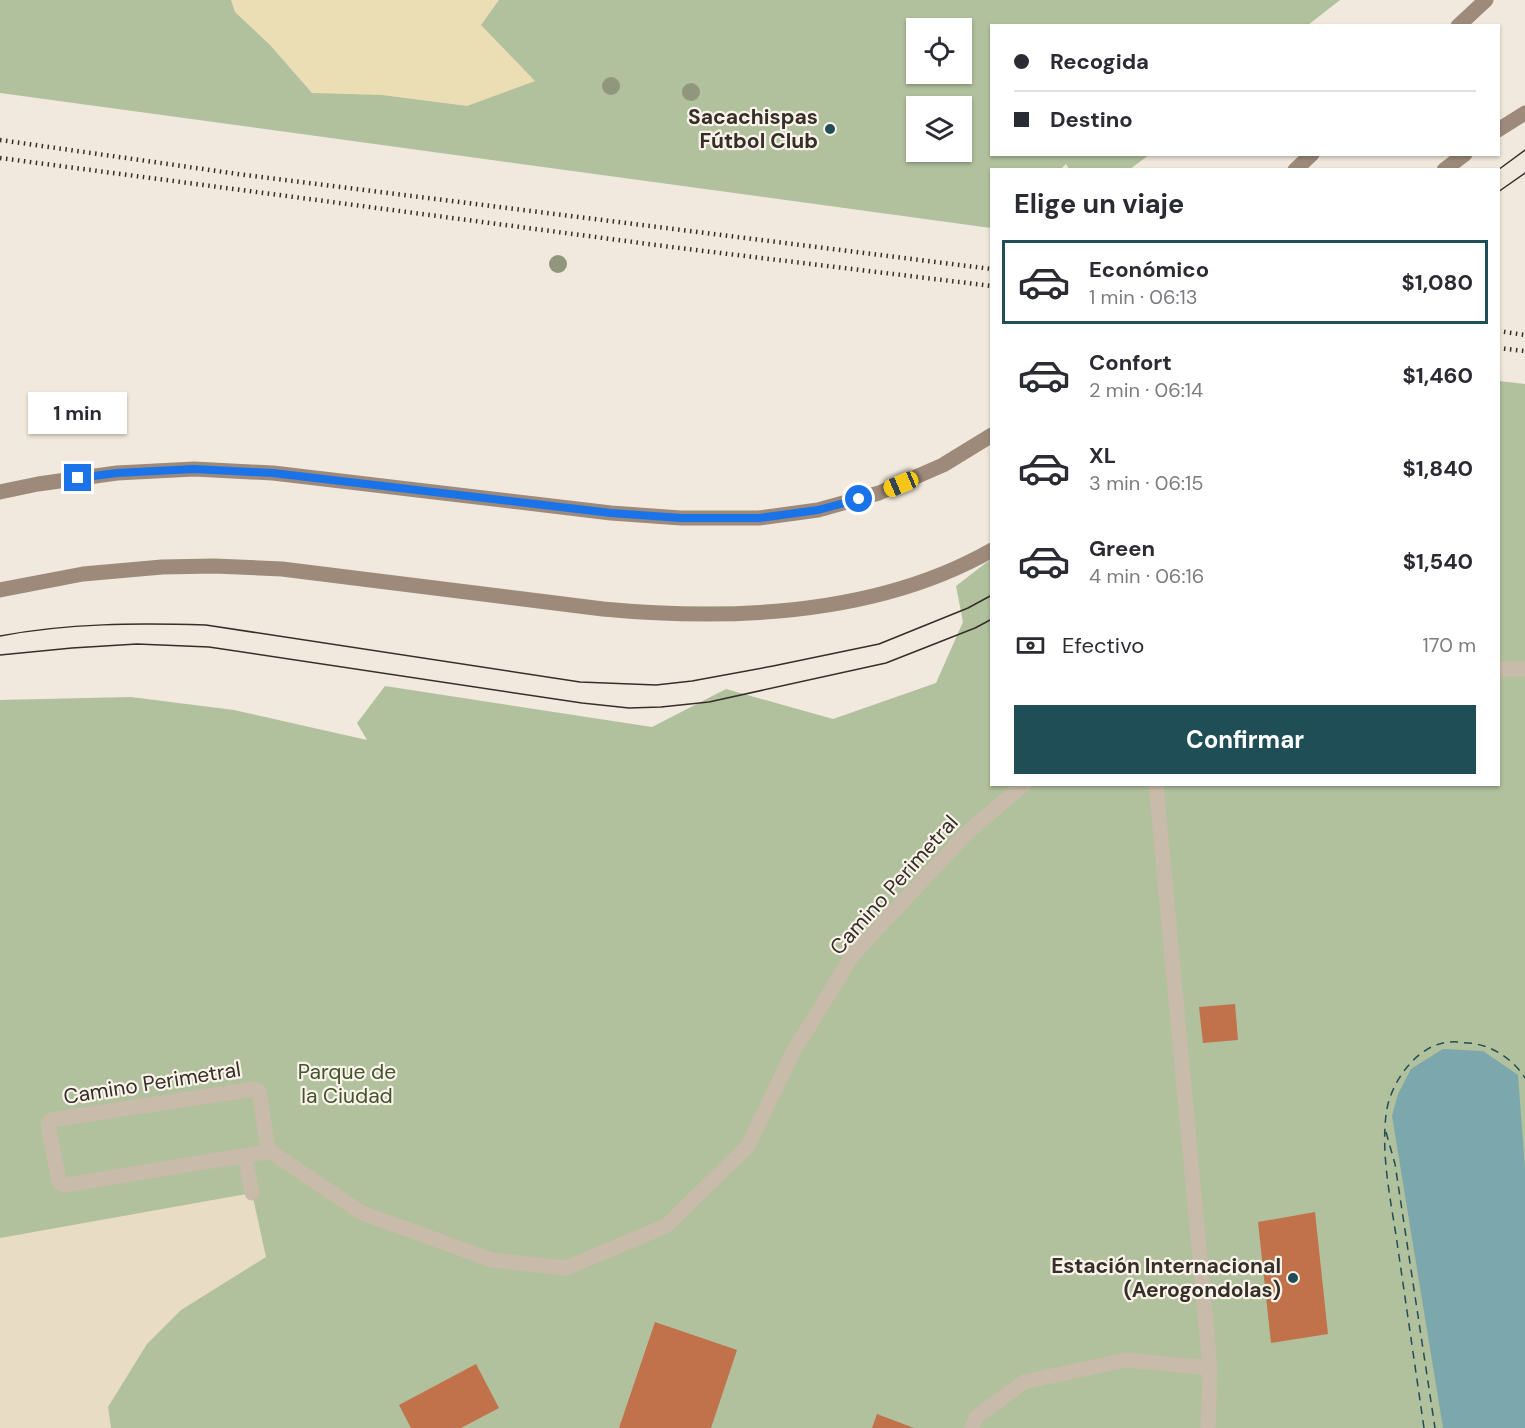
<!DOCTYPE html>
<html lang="es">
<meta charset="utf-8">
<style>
body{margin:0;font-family:"DM Sans",sans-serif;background:#f7f7f7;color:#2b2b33;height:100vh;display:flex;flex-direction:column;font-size:22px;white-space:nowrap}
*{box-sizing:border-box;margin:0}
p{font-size:20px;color:#7c7c81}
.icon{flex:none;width:33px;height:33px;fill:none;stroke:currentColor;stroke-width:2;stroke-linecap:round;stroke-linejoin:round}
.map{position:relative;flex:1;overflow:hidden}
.panel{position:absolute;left:990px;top:168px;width:510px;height:618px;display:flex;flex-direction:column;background:#fff;border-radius:0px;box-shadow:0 2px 4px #0004}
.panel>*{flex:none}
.banner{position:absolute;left:990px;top:24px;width:510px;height:132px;border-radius:0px;box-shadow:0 2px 4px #0004;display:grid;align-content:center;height:132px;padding:0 24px;background:#fff}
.tools{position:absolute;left:906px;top:18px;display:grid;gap:12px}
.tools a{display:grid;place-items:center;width:66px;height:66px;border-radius:0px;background:#fff;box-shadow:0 2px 4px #0004;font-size:30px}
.end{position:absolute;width:27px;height:27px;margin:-14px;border:8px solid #1a73e8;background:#fff;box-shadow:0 0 0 3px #fff}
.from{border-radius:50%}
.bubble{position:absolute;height:42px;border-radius:0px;background:#fff;box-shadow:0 2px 4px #0004;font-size:20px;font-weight:700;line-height:42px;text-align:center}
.car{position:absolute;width:18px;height:36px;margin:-18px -9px;border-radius:8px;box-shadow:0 0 4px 2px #0007;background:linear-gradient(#f5c518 24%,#345 0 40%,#f5c518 0 76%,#345 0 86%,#f5c518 0)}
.banner b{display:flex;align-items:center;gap:21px;height:57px;font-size:22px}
.banner b+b{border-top:2px solid #e1e1e2}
.banner i{width:15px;height:15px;background:#2b2b33}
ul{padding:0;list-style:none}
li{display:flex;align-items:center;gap:18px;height:84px;margin:0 12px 9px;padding:0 12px;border:3px solid transparent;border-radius:0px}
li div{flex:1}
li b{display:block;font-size:22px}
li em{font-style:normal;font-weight:700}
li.active{border-color:#1f4e57}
li>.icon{width:54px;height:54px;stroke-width:1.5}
h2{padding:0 24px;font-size:27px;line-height:72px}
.pay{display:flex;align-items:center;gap:15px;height:66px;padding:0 24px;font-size:22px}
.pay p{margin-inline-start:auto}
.primary-button{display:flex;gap:12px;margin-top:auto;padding:12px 24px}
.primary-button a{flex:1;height:69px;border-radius:0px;background:#1f4e57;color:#fff;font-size:24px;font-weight:700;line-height:69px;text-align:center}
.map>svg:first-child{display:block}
</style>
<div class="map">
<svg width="1525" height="1428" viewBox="0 0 1525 1428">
<rect width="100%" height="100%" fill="#f1e9dd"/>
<path fill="#b1c09d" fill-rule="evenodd" d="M0,0H1340L1308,25L992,26V154L1149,155L1130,169H1069L1066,164L1061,169L992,170L991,228L0,93ZM916,28H962V74H916ZM916,106H962V152H916Z
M1499,381L1525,384V1428H0V700L131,697L234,710L367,740L357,723L385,686L652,727L726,689L833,719L936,683L963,622L956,586L991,559L992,784H1498Z"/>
<path fill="#ecdeb4" d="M231,0H499L481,25L535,81L467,106L382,95L312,93L270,45L235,12Z"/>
<path fill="#e9dcc4" d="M252,1193L266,1257L181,1310L147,1344L108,1407L111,1428H0V1238Z"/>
<path fill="#7ca7ad" d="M1443,1049L1483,1051L1518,1075L1525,1168V1428H1443L1392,1116L1398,1094L1411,1069Z"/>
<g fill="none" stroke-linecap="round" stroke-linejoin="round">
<path stroke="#1f4e57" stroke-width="1.5" stroke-dasharray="8 6" stroke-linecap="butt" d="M1386,1132L1395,1164L1435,1428
M1424,1428C1415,1366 1406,1304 1397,1242C1391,1201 1381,1157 1386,1115C1389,1084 1417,1043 1451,1042C1457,1041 1463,1043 1469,1043C1492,1045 1513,1059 1525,1078"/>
</g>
<path fill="#c2724a" d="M1235,1004L1238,1040L1203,1043L1199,1007Z
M1315,1212L1328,1334L1271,1343L1258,1222Z
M655,1322L737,1350L711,1428H619Z
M476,1364L499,1408L461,1428H411L399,1405Z
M877,1414L914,1428H872Z"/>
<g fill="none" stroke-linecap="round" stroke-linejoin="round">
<path stroke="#c9bba9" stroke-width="15" d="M1498,669H1525
M1156,784L1210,1368
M254,1089L259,1092L268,1148L266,1152L65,1185L61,1184L59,1181L48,1125L51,1120Z
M268,1150L362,1213L492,1260L566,1268L666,1226L748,1146L792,1054L852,956L967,833L1024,784
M245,1156L252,1193
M972,1428L976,1417L1024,1382L1126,1360L1210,1368L1208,1428"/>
<path stroke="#9d8a7a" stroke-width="15" d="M1458,26L1486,0
M1498,130L1525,113
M1295,170L1312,154
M1444,170L1465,154
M0,492L38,484L117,473L194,469L273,473L611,513L681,518H759L818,510L879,493L943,465L992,435
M0,590L83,574L162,567L214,566L282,569L603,609C730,621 878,615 992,550"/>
<path stroke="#362e29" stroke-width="1.5" d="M1498,170L1525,150
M1498,192L1525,173
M0,636C68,623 137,623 206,625L580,682L656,685L692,681L773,666L879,644L968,608L992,595
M0,655L72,648L137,644L209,647L582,703L629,708L661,707L709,702L886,663L975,628L992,619"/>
<path stroke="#362e29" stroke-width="4.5" stroke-dasharray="1.5 4.5" stroke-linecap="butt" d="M0,140L245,175L992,269
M0,158L671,247L992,286
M1498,331L1525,335
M1498,348L1525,351"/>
</g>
<g fill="#91977c">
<circle cx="611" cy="86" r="9"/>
<circle cx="691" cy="92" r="9"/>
<circle cx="558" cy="264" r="9"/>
</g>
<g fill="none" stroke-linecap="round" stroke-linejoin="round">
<path stroke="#1a73e8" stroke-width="8" d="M78,478L117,473L194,469L273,473L611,513L681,518H759L818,510L859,499"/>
</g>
<g fill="#1f4e57" stroke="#f9f3e9" stroke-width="2">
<circle cx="830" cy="129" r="6"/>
<circle cx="1293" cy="1278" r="6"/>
</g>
<g text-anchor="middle" stroke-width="4.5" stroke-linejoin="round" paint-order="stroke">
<g font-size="21" font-weight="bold" fill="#362e29" stroke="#f9f3e9" text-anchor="end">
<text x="818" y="124">Sacachispas<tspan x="818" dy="24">Fútbol Club</tspan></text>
<text x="1281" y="1273">Estación Internacional<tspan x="1281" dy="24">(Aerogondolas)</tspan></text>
</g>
<g font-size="21" fill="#362e29" stroke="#f9f3e9">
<text transform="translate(894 885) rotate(-48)" y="7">Camino Perimetral</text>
<text transform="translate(152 1083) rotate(-9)" y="7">Camino Perimetral</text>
</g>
<g font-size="21" fill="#42542d" stroke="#f9f3e9">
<text x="347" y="1079">Parque de<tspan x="347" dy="24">la Ciudad</tspan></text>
</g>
</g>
</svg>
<div class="tools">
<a><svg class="icon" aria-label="locate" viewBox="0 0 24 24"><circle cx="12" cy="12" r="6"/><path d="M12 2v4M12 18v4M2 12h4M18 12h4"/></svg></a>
<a><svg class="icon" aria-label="layers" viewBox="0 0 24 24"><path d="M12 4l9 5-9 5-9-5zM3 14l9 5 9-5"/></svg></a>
</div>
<i class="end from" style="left:859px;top:499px"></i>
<i class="end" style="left:78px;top:478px"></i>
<div class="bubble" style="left:28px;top:392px;width:99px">1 min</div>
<i class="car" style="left:901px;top:484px;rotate:247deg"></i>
<div class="banner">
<b><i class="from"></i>Recogida</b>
<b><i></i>Destino</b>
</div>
<section class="panel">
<h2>Elige un viaje</h2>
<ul>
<li class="active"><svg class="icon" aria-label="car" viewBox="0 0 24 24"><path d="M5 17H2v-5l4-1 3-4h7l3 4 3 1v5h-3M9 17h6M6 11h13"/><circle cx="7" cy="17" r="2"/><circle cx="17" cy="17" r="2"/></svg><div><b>Económico</b><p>1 min · 06:13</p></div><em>$1,080</em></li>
<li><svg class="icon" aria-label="car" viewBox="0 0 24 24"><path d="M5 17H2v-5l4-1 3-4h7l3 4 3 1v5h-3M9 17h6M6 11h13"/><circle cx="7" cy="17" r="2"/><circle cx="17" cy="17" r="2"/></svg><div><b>Confort</b><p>2 min · 06:14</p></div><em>$1,460</em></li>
<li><svg class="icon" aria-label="car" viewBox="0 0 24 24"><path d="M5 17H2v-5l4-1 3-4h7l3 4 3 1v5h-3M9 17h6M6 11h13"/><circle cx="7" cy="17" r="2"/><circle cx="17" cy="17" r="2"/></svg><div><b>XL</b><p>3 min · 06:15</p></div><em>$1,840</em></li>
<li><svg class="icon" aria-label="car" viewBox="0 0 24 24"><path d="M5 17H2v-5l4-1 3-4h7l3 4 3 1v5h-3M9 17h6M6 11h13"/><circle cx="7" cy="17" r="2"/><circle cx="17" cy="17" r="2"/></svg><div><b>Green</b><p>4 min · 06:16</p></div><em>$1,540</em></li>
</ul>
<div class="pay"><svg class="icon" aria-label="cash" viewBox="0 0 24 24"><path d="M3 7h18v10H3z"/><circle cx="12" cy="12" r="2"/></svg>Efectivo<p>170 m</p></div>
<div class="primary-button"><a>Confirmar</a></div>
</section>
</div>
